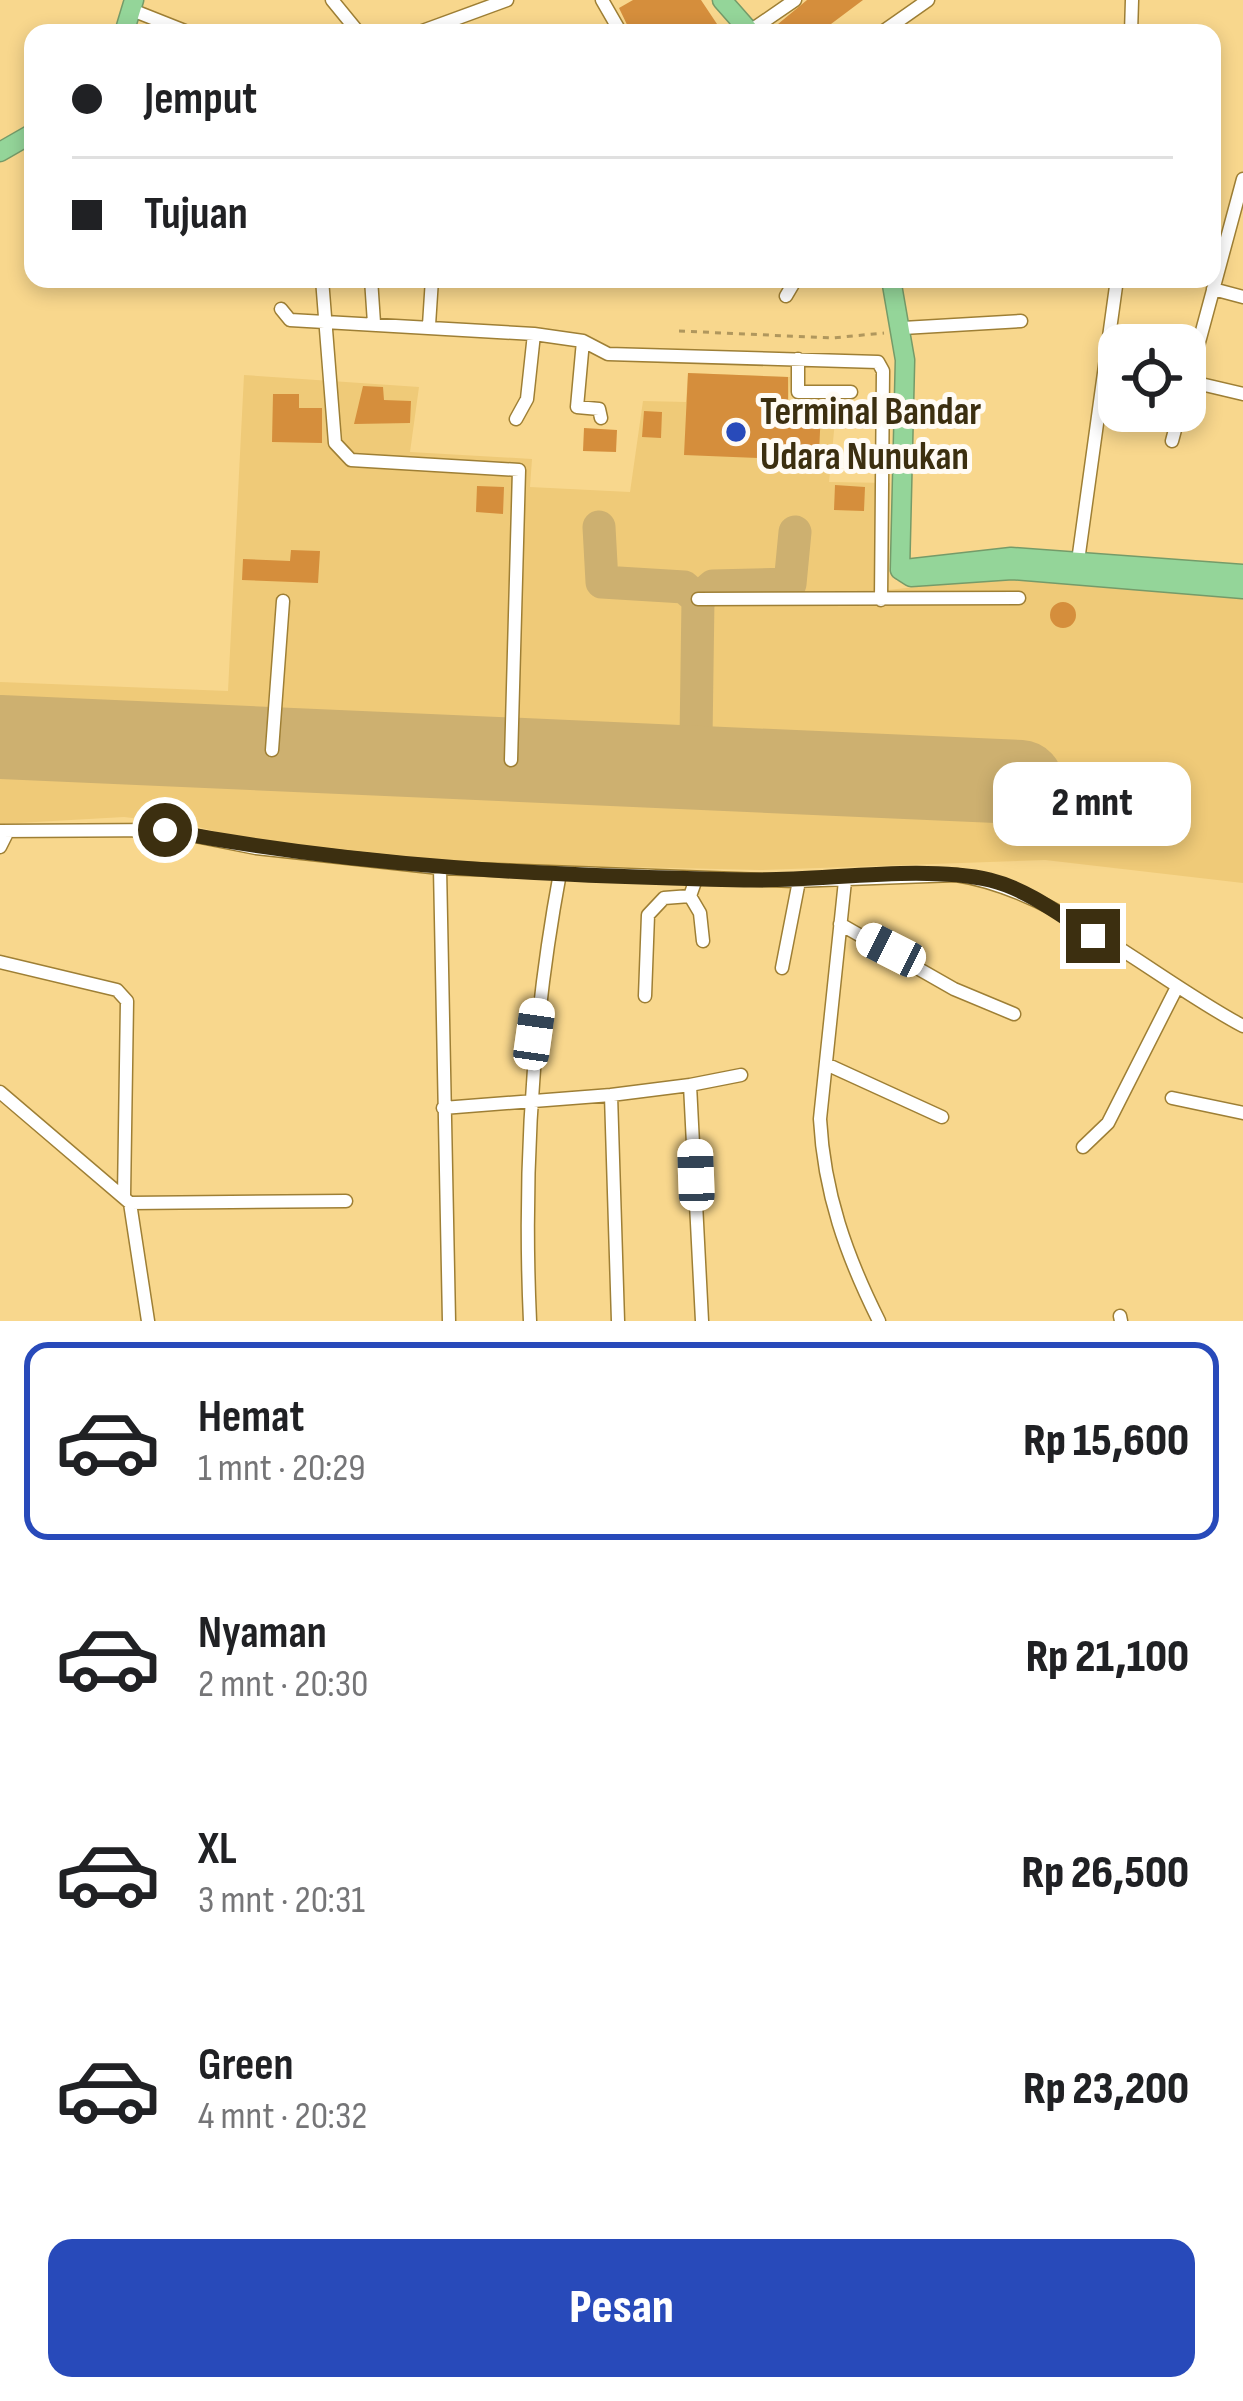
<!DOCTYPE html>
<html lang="id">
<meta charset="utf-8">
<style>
body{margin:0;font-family:"Sofia Sans Condensed",sans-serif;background:#f2f2f2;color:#202124;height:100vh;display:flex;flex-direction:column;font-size:45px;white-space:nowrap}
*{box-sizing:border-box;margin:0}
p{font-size:39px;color:#757577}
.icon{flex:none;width:66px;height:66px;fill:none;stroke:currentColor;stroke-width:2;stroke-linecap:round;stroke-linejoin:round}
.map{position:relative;height:1321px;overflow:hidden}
.details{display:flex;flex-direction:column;background:#fff;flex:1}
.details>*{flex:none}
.hud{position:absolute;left:24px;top:24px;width:1197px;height:264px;border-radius:24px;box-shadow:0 6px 18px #0003;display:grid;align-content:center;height:264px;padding:0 48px;background:#fff}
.fabs{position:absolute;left:1098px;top:324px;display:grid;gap:24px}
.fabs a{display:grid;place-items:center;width:108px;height:108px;border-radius:24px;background:#fff;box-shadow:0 6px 18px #0003;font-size:60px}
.end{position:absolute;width:54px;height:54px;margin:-27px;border:15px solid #3c2f10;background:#fff;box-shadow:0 0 0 6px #fff}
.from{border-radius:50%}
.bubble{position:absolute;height:84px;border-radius:24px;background:#fff;box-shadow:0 6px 18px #0003;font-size:39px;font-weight:800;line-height:84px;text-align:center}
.car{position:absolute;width:36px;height:72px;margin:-36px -18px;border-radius:15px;box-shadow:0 0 9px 3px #0007;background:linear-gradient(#fff 24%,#345 0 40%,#fff 0 76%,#345 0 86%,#fff 0)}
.hud b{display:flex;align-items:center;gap:42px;height:114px;font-size:45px}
.hud b+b{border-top:3px solid #e0e0e0}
.hud i{width:30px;height:30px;background:#202124}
ul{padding:21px 0 0;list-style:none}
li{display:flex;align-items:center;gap:36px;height:198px;margin:0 24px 18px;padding:0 24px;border:6px solid transparent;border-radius:24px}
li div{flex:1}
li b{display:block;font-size:45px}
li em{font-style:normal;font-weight:800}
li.selected{border-color:#284aba}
li>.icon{width:108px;height:108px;stroke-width:1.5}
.action{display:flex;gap:24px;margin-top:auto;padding:24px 48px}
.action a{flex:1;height:138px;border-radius:24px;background:#284aba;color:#fff;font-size:48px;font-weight:800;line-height:138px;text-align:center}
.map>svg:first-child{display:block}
</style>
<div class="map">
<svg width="1243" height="1321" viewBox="0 0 1243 1321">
<rect width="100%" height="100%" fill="#f8d78d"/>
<path fill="#efca78" d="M688,373L790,377L788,409L836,411L829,482L890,483L887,590L1007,578L1243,597V883L1045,860L761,870L457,863L265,845L191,825L124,817L0,824V682L228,691L244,375L419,387L410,452L532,459L530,487L630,492L643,401L686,402Z"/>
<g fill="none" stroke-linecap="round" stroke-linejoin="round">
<path stroke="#cdb070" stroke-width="33" d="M599,527L602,582L684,587L698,599
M668,767L696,739
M722,769L696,739L698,599L713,586L790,584L795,532"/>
<path stroke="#cdb070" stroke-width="84" d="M0,737L1021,782"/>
</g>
<path fill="#d58e3c" d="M633,0H701L723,33H631L619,8Z
M807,0H863L819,33H775L772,29Z
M688,373L788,377V408L821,410L819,453L786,452L785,459L684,455Z
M363,386L383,387L384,400L411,401L410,423L354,424Z
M273,394H299V408H322V443L272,442Z
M644,411L662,412L661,438L642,437Z
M584,428L617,430L616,452L583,451Z
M835,485L865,487L864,511L834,510Z
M477,486L504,487L503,514L476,512Z
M291,550L320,551L318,583L242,580L243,559L290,561Z
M1050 615a13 13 0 1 1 26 0a13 13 0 1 1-26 0Z"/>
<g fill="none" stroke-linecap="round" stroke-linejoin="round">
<g stroke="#9e7f35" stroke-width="15">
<path id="minor" d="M332,0L359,33
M602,0L621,33
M132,10L190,33
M750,31L795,0
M417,33L507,0
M881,33L928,0
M1131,33L1132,0
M322,279L335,443L351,460L519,470L511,760
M371,279L374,323
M1213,289L1243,297
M786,296L796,279
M281,309L290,320L534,334L583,341L608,354L878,362L883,371L881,600
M429,325L432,279
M903,328L1021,321
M583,341L577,407L599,409L601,418
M798,359V392H851
M1188,381L1243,394
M1185,394L1243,179
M516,419L527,399L534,334
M1172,441L1180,411
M1078,561L1117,279
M698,599L1019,598
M272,750L283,601
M0,831L165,830L256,848L440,868L794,881L956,875C1057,890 1153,978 1243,1026
M0,847L8,831
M440,868L449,1321
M845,881L820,1119C824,1193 846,1255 879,1321
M690,896L700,913L703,941
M840,924L954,989L1014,1014
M0,962L117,990L127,1001L124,1197
M782,968L799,881
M645,996L648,915L664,898L690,896L696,879
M826,1064L942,1117
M690,1085L741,1075
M0,1092L130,1203L148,1321
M611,1095L690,1085L702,1321
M1172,1098L1243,1113
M443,1108L611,1095L618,1321
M1083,1147L1108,1123L1176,989
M130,1203L346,1201
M1120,1316L1121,1321
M530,1321C523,1169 532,1023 560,873"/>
</g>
<g stroke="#759b69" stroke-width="21">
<path id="highway" d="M722,0L751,33
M124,33L134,0
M0,152L33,133
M891,279L905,360L900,570
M905,569L1011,557L1243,574
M900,570L911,577L1012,570L1243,589"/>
</g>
<path stroke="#b0975d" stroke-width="3" stroke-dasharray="6 6" stroke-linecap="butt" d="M679,331L832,338L884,333"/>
<use href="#minor" stroke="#fff" stroke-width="12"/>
<use href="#highway" stroke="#94d599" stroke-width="18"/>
</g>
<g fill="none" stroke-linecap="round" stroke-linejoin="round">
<path stroke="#3c2f10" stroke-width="15" d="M165,830C356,867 550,876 744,880C819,882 920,864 990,880C1027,889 1062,916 1093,936"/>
</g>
<circle fill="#284aba" stroke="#fffbf4" stroke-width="4.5" cx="736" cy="432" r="12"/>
<g text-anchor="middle" stroke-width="10" stroke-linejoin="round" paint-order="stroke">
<g font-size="39" font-weight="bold" fill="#3c2f10" stroke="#fffbf4" text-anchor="start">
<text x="760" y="424">Terminal Bandar<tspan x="760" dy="45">Udara Nunukan</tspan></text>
</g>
</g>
</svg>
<div class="fabs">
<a><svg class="icon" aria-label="locate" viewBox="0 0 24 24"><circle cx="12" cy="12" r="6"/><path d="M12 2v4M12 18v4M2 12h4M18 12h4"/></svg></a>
</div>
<i class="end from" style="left:165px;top:830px"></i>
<i class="end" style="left:1093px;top:936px"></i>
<div class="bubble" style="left:993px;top:762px;width:198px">2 mnt</div>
<i class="car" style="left:891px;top:950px;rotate:297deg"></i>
<i class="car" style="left:534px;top:1034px;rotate:8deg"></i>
<i class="car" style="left:696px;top:1175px;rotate:358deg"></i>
<div class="hud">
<b><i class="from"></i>Jemput</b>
<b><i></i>Tujuan</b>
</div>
</div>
<section class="details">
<ul>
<li class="selected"><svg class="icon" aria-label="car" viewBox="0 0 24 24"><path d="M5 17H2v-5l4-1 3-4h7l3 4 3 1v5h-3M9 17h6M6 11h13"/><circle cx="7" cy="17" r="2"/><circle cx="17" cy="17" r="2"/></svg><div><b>Hemat</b><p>1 mnt · 20:29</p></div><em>Rp 15,600</em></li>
<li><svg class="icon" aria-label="car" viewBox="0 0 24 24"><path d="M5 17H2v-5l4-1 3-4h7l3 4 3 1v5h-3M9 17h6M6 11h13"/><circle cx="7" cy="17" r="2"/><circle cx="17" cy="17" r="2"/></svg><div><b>Nyaman</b><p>2 mnt · 20:30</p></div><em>Rp 21,100</em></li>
<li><svg class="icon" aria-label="car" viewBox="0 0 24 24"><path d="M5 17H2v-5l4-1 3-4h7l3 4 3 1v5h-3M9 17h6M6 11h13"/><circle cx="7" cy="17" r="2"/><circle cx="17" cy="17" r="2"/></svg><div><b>XL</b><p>3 mnt · 20:31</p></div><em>Rp 26,500</em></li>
<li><svg class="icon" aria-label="car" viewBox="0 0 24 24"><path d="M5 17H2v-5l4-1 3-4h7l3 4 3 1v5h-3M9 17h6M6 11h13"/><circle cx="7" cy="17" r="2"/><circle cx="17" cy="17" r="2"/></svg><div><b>Green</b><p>4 mnt · 20:32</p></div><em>Rp 23,200</em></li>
</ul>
<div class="action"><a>Pesan</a></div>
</section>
